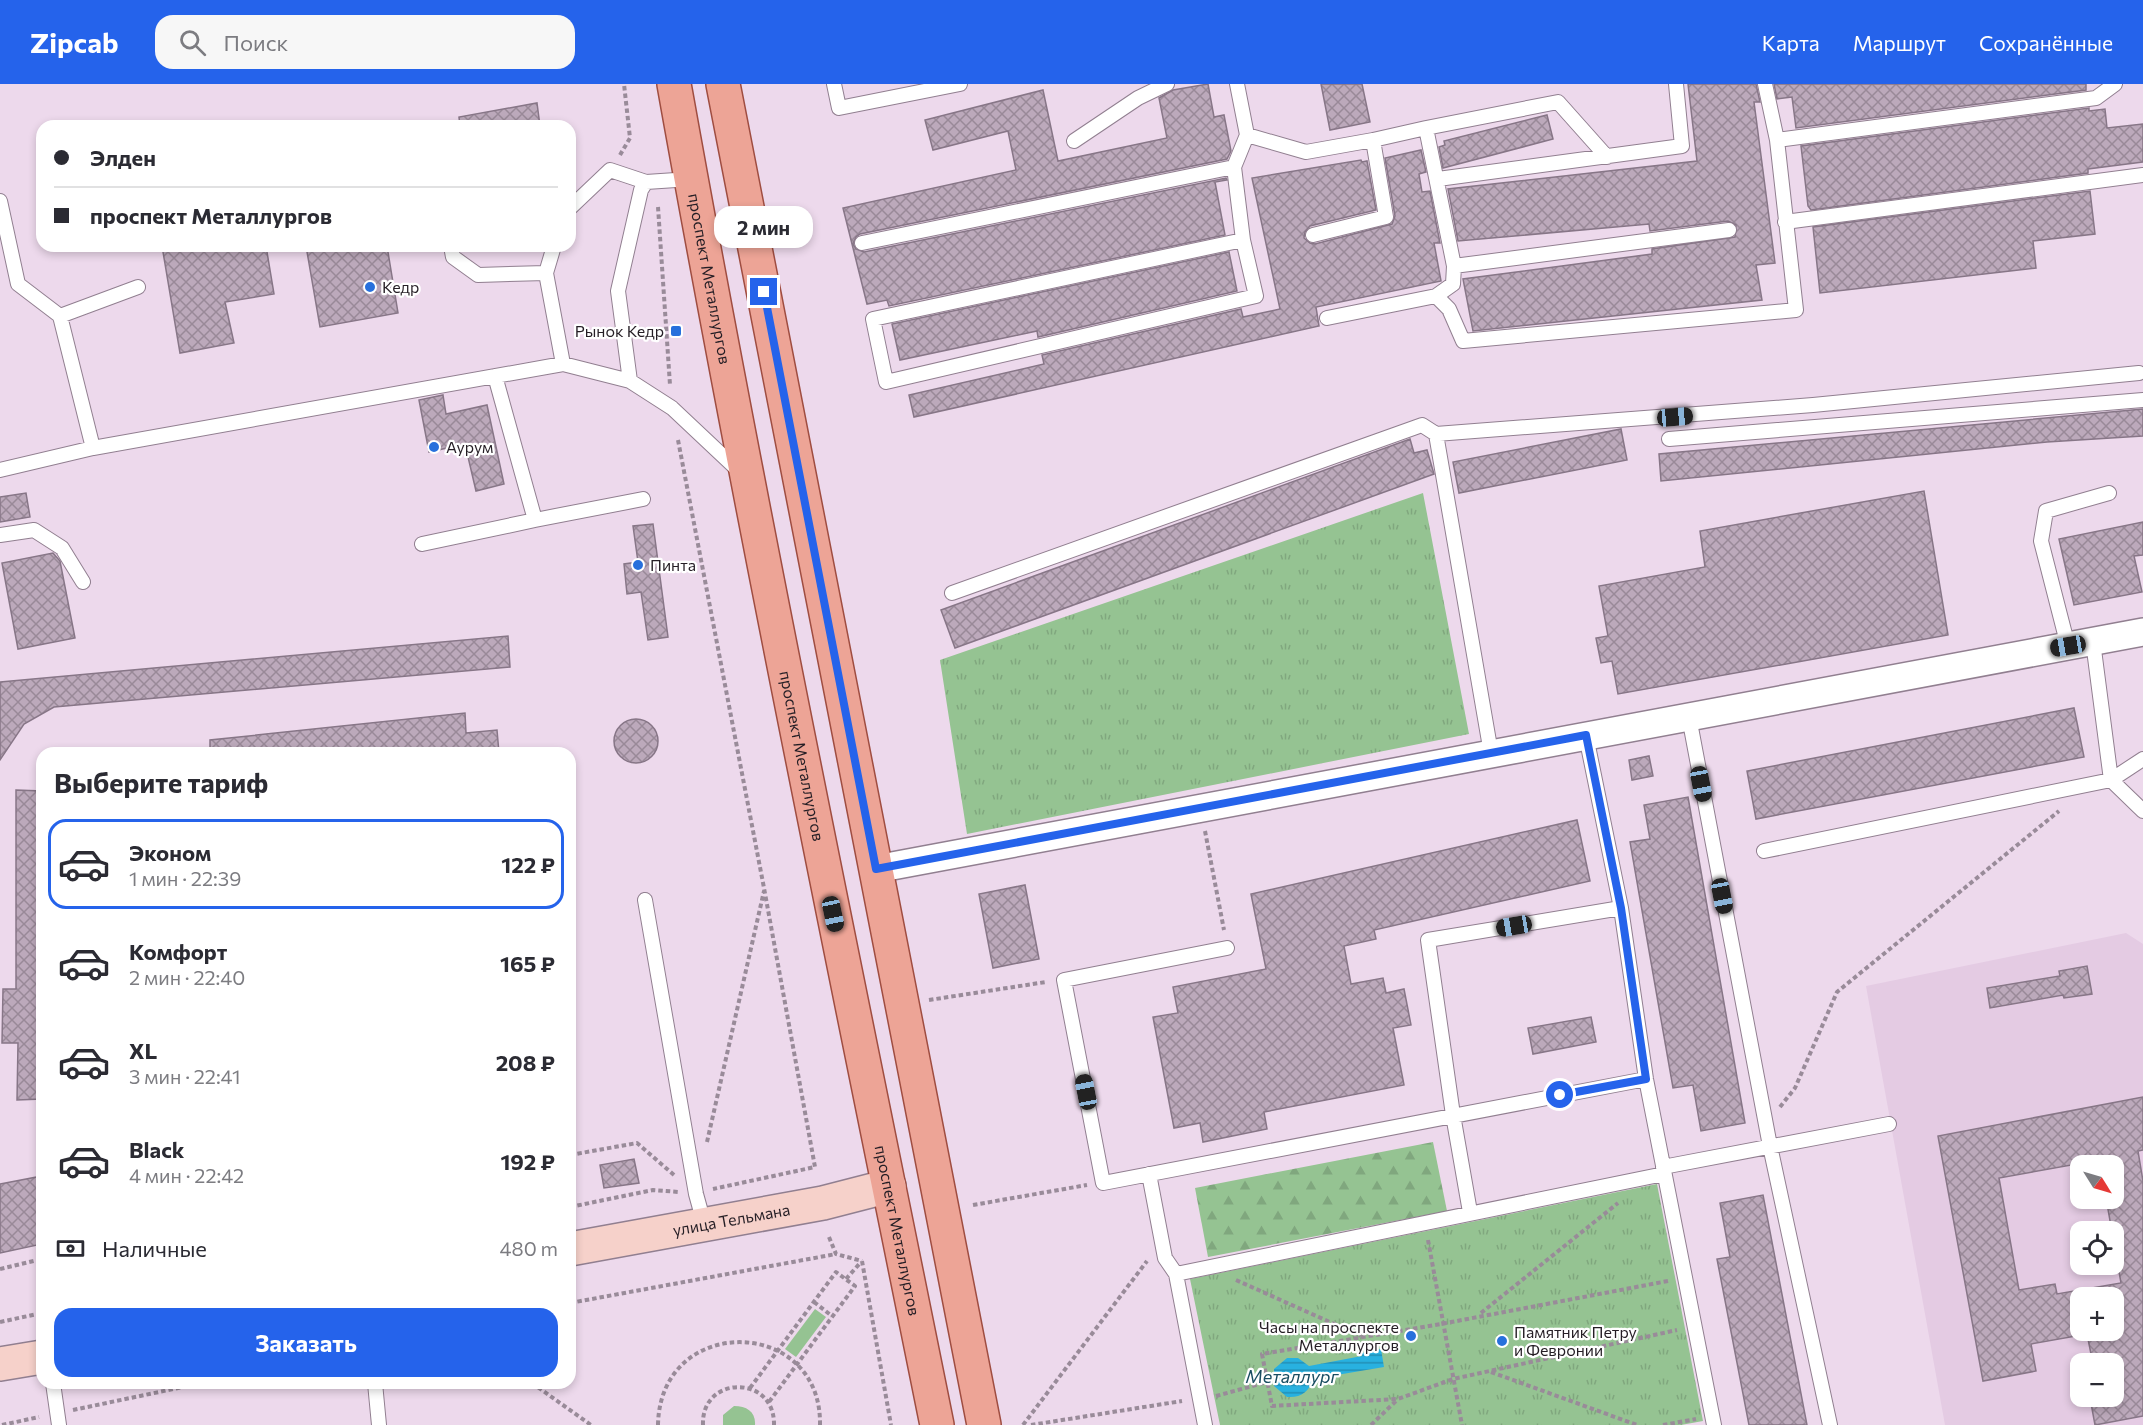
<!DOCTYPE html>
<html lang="ru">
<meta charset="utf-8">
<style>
body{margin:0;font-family:Commissioner,sans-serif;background:#f7f7f7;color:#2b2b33;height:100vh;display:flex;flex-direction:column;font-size:22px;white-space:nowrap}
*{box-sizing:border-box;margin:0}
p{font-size:20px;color:#7c7c81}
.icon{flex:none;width:33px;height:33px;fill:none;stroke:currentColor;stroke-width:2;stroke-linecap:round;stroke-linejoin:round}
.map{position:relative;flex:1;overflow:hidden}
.drawer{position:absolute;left:36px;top:663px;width:540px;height:642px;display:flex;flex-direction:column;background:#fff;border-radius:18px;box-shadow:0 3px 9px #0003}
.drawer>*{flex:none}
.hud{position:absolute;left:36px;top:36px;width:540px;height:132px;border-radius:18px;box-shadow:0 3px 9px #0003;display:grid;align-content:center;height:132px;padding:0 18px;background:#fff}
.needle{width:39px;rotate:127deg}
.fabs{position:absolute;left:2070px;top:1071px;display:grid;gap:12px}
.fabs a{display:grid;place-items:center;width:54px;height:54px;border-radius:12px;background:#fff;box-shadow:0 3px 9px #0003;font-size:30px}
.end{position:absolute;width:27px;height:27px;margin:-14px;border:8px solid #2563eb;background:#fff;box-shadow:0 0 0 3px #fff}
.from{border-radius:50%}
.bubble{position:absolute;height:42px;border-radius:18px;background:#fff;box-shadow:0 3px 9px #0003;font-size:20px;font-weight:700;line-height:42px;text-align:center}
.car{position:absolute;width:18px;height:36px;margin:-18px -9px;border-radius:8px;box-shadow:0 0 4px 2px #0007;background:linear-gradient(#222 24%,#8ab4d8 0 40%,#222 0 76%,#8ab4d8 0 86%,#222 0)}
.hud b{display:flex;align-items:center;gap:21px;height:57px;font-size:22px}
.hud b+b{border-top:2px solid #e1e1e2}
.hud i{width:15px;height:15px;background:#2b2b33}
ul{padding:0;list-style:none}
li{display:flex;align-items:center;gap:18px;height:90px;margin:0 12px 9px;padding:0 6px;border:3px solid transparent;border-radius:18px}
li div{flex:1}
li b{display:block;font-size:22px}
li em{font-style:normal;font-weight:700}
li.current{border-color:#2563eb}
li>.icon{width:54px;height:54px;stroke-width:1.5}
h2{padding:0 18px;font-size:27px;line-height:72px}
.pay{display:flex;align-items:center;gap:15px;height:66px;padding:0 18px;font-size:22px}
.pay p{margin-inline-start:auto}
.primary-button{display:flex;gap:12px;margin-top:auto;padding:12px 18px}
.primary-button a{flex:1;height:69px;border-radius:18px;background:#2563eb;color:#fff;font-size:24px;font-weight:700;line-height:69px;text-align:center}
header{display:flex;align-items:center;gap:36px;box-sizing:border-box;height:84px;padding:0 30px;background:#2563eb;color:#fff}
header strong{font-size:28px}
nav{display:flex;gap:33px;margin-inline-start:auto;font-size:21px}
.search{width:420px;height:54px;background:#f7f7f7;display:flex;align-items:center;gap:15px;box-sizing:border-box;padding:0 21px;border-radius:18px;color:#7c7c81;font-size:22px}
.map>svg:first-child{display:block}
</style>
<header>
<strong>Zipcab</strong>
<div class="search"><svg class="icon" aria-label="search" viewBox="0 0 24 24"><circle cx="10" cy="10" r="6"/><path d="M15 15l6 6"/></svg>Поиск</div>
<nav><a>Карта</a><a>Маршрут</a><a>Сохранённые</a></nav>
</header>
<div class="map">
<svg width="2143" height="1341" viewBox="0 0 2143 1341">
<defs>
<pattern id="forest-firs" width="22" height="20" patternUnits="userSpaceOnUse" patternTransform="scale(1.5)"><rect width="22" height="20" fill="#95c392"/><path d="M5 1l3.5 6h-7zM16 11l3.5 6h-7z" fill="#80a77e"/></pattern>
<pattern id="park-tufts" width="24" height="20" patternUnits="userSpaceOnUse" patternTransform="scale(1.5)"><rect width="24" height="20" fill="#95c392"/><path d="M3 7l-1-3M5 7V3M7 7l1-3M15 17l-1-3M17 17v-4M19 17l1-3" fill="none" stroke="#80a77e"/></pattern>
<pattern id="water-rules" width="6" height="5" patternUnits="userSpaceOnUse" patternTransform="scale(1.5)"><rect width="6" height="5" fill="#28b1e0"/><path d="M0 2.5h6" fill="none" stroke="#228fb5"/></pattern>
<pattern id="building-cross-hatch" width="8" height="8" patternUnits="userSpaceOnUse" patternTransform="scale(1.5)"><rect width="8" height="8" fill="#bca9bb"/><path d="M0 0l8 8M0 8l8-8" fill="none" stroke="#998998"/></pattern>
</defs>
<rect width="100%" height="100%" fill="#edd9ec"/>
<path fill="#e4cbe3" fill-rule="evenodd" d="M2126,849L2143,860V1341H1945L1866,902ZM2080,1082H2114V1114H2080ZM2080,1148H2114V1180H2080ZM2080,1214H2114V1246H2080ZM2080,1280H2114V1312H2080Z"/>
<path fill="#95c392" d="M815,1225L826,1233L796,1273L785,1265Z
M734,1322C747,1322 756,1328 755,1341H723V1331Z"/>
<path fill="url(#forest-firs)" d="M1433,1058L1447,1127L1208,1173L1195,1104Z"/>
<path fill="url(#park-tufts)" d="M1423,409L1469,650L967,750L940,576Z
M1657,1100L1703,1337L1681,1341H1220L1190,1195Z"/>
<path fill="url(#water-rules)" d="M1381,1265L1384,1283L1313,1295C1309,1308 1301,1314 1287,1313L1274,1302V1285L1287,1274H1298L1309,1282L1362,1272V1269Z"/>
<path fill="url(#building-cross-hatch)" stroke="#877687" stroke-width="1.5" fill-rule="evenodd" d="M1208,0L1214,33L1224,31L1231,67L1227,75L860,150L856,153L853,160L856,165L864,168L1226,94L1227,96L1215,98L1225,151L889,222L887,216L867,220L843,124L1016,86L1008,47L933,66L925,36L1043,6L1058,77L1167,54L1159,14L1173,6Z
M1321,0H1362L1370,38L1330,46Z
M1688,0H1756L1760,18H1754L1775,179L1756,181L1762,216L1473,247L1463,195L1652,170V165L1735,153L1736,141L1728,137L1650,147L1649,140L1458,157L1448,105L1697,77Z
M1774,0H2086V6L1796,44L1792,13L1777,15Z
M537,19L540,42H460L459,33Z
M2089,24V27L2105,25L2107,44L2143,40V78L2088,85V89L1811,126L1808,122L1801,62Z
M1547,31L1553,55L1443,84L1439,63L1445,61L1444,57Z
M1421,66L1426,88L1419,90L1422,108L1430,107L1440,159H1434L1441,197L1316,223L1319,242L914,333L909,311L1044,280L1042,271L1241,225L1243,233L1280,225L1252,94L1361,76L1362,78L1367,77L1376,126L1310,142L1305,148L1304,154L1310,159L1315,160L1392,140L1395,132L1385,74Z
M2090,107L2095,150L2033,157L2036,184L1820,209L1813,143Z
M162,162H266L274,210L225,218L234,259L180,269Z
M306,162H387L398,229L320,243Z
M1229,168L1237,207L1038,253L1037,247L900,276L892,240Z
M443,311L446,330L487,321L504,400L476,407L465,360L429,368L419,316Z
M2143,325V352L2047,358L1661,397L1659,370Z
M1621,345L1627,376L1459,409L1453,378Z
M1410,355L1414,369L1427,366L1434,390L955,564L941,526Z
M1924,407L1948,551L1618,610L1612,577L1601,579L1596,554L1608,552L1599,502L1705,483L1700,447Z
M26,409L30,433L0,438V413Z
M2143,438V471L2134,472L2142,508L2074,521L2059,455Z
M653,440L668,553L648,556L641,508L627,510L624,480L638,478L633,442Z
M53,469L60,477L75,554L18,565L2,479Z
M508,552L510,583L54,623L24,640L0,676V598Z
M2074,624L2084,673L1756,735L1747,687Z
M465,629L466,649L497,646L499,669H210V656Z
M614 657a22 22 0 1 1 44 0a22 22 0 1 1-44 0Z
M1649,672L1653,692L1632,696L1629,676Z
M16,706L42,707V1015L17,1016L18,959H2L3,905H16Z
M1688,713L1745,1039L1701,1047L1693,1001L1673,1004L1630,758L1650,755L1644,721Z
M1577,736L1590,797L1374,846L1376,855L1344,862L1351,900L1383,894L1386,909L1404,905L1411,941L1393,944L1404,1001L1264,1028L1267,1045L1203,1058L1200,1039L1174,1044L1153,933L1178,929L1173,903L1266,885L1251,810Z
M1025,801L1039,875L993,884L979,810Z
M2087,882L2092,910L2064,914L2063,911L1990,924L1987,904L2060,892L2059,887Z
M1591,933L1596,958L1533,970L1528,944Z
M2143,1013V1066L2138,1067L2143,1097V1332L2095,1341L2090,1314L2114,1312V1280H2093L2087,1250L2031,1260L2036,1287L1983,1297L1938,1052ZM2099,1076L2100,1082H2114V1114H2106L2121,1199L2057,1210L2055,1200L2019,1206L1999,1094ZM2080,1214H2114V1246H2080Z
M634,1075L639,1099L604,1104L600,1081Z
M42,1092V1160L0,1169V1100Z
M1763,1111L1807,1341H1749L1717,1175L1730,1173L1720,1119Z"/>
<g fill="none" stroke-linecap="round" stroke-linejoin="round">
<g stroke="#917f90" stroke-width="16">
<path id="lane" d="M834,0L839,24L960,0
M1765,0L1777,56
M1426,44L1558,18L1607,73
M1247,51L1306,68L1373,56
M1074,57L1138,14L1167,0
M1234,83L1247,51L1237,0
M1438,95L1682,62L1676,0
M0,117L18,200L60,232L93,364
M570,124L610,86L646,98
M1785,138L2143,91
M1313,151L1386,133L1373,56L1426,44L1454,182L1453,200L1436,212L1449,225L1463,257L1796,226L1777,56L2096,14L2115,0
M862,159L1234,83L1243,156L1256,212L886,298L873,235L1243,156
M451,162L453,173L478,191L546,189
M554,162L546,189L563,280
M1454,182L1729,146
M60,232L138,203
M1327,234L1436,212
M630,297L618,207L641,106L646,98L691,95
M1669,355L2143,316
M0,386L93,364L563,280L630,297L672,324L740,388
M535,436L643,415
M0,451L34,446L62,464L83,498
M422,460L535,436L495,292
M952,509L1422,341L1436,350
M2068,562L2041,457L2046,427L2109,409
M1689,633L1770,1062L1830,1341
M1586,652L1621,824L1646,995L1714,1341
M1491,669L1436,350L1813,321L2139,289
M2143,675L2111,696L2143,727
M1764,767L2111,696L2093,558
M645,816L696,1110L704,1139
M1227,864L1064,896L1103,1099L1646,995
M1663,1083L1889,1040
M1149,1090L1165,1174L1176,1190L1205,1341
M1470,1128L1453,1031L1428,856L1621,824
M1176,1190L1664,1090
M53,1299L59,1341
M375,1299L379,1341"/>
</g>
<g stroke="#917f90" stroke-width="30">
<path id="street" d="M876,785L2143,548"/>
</g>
<g stroke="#917f90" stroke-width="36">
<g id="secondary">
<path id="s1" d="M570,1165L823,1119L889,1102"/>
<path d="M0,1280L42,1273"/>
</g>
</g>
<g stroke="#9f4d41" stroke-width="36">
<g id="primary">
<path id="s2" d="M674,0C754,448 847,894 937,1341"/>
<path d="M723,0L984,1341"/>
</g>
</g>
<path stroke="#998b99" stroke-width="4" stroke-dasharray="4.5 3" stroke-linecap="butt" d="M620,71L630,54L624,0
M658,123L670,301
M678,356L764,804L815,1083L713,1105
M1205,747L1224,846
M929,916L1046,898
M1780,1023L1795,1004L1837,908L2059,727
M707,1058L764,807
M570,1071L637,1059L674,1091
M973,1121L1087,1101
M570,1123L653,1106L679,1108
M829,1153L836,1170L862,1177
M1428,1156L1462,1341
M862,1177L891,1341
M0,1185L42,1175
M846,1195L861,1178
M1236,1196L1361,1252
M1668,1197L1441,1240L1262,1270L1272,1322L1398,1315L1453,1295L1677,1246
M814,1218L832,1232
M570,1219L836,1170
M1481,1229L1618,1119
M0,1238L42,1229
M1491,1288L1637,1341
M532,1299L591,1341
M750,1304L836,1188L855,1202L769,1318
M1216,1312L1267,1298
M73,1326L202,1299
M2,1341L39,1333
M658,1341C660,1229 822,1232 820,1341
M703,1341C701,1291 775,1290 774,1341
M1023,1341L1147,1177
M1031,1341L1182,1317
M1371,1341L1398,1315
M1663,1341L1696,1335"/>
<use href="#lane" stroke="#fff" stroke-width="14"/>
<use href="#street" stroke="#fff" stroke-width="27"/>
<use href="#secondary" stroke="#f6d1ca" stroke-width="33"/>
<use href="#primary" stroke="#eda496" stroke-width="33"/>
</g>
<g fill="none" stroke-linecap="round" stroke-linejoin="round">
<path stroke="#2563eb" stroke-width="8" d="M764,208L876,785L1586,651L1621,824L1646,995L1560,1011"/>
</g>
<g fill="#2770dc" stroke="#fff" stroke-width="2">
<circle cx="370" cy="203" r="6"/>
<rect x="670" y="241" width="12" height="12" rx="3"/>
<circle cx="434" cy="363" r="6"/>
<circle cx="638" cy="481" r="6"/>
<circle cx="1411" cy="1252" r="6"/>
<circle cx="1502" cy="1257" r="6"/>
</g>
<g text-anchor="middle" stroke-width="4.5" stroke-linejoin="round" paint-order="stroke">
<g font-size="16" fill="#251e25" stroke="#fff">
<text dy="6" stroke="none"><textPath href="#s2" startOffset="198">проспект Металлургов</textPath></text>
<text dy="6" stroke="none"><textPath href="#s2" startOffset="684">проспект Металлургов</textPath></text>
<text dy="6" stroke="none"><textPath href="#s1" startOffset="164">улица Тельмана</textPath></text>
<text dy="6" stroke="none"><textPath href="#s2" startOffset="1168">проспект Металлургов</textPath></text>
</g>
<g font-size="16" fill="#251e25" stroke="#fff" text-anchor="start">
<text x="382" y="209">Кедр</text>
<text x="664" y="253" text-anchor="end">Рынок Кедр</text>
<text x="446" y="369">Аурум</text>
<text x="650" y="487">Пинта</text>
<text x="1399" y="1249" text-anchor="end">Часы на проспекте<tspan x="1399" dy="18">Металлургов</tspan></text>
<text x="1514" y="1254">Памятник Петру<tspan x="1514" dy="18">и Февронии</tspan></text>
</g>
<g font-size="18" font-style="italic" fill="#194d61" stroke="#fff">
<text x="1292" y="1299">Металлург</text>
</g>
</g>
</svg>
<div class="fabs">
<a><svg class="needle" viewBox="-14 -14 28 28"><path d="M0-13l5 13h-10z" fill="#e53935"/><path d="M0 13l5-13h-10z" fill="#7c7c81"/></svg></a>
<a><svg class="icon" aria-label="locate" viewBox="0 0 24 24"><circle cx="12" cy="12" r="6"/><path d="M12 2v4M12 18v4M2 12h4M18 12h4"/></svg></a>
<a>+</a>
<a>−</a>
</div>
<i class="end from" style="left:1560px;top:1011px"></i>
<i class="end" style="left:764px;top:208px"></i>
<div class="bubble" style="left:714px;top:122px;width:99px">2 мин</div>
<i class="car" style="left:1675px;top:333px;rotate:85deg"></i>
<i class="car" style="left:2068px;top:562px;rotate:260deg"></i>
<i class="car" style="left:1701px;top:700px;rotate:169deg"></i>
<i class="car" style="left:1722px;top:812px;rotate:169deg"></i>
<i class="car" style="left:833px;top:830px;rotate:168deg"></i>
<i class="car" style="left:1514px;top:842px;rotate:260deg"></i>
<i class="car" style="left:1086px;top:1008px;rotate:349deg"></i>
<div class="hud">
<b><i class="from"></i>Элден</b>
<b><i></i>проспект Металлургов</b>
</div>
<section class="drawer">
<h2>Выберите тариф</h2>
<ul>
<li class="current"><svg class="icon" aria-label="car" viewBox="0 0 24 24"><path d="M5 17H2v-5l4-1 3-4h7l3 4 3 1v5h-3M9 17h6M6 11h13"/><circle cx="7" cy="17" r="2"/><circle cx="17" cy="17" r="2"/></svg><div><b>Эконом</b><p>1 мин · 22:39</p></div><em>122 ₽</em></li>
<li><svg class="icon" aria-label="car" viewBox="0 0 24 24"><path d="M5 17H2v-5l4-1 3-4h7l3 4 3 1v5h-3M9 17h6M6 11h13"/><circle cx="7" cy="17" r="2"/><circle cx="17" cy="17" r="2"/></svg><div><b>Комфорт</b><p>2 мин · 22:40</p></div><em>165 ₽</em></li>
<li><svg class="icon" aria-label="car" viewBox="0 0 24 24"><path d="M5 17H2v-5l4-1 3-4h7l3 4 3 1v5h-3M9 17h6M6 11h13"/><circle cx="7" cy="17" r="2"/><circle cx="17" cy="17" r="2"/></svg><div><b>XL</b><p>3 мин · 22:41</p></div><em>208 ₽</em></li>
<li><svg class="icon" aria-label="car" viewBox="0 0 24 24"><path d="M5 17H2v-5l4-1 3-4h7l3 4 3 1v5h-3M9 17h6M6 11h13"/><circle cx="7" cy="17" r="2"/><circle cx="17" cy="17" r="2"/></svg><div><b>Black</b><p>4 мин · 22:42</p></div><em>192 ₽</em></li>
</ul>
<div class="pay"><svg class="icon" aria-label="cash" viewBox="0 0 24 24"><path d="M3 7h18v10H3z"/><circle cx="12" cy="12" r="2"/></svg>Наличные<p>480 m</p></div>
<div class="primary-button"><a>Заказать</a></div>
</section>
</div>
